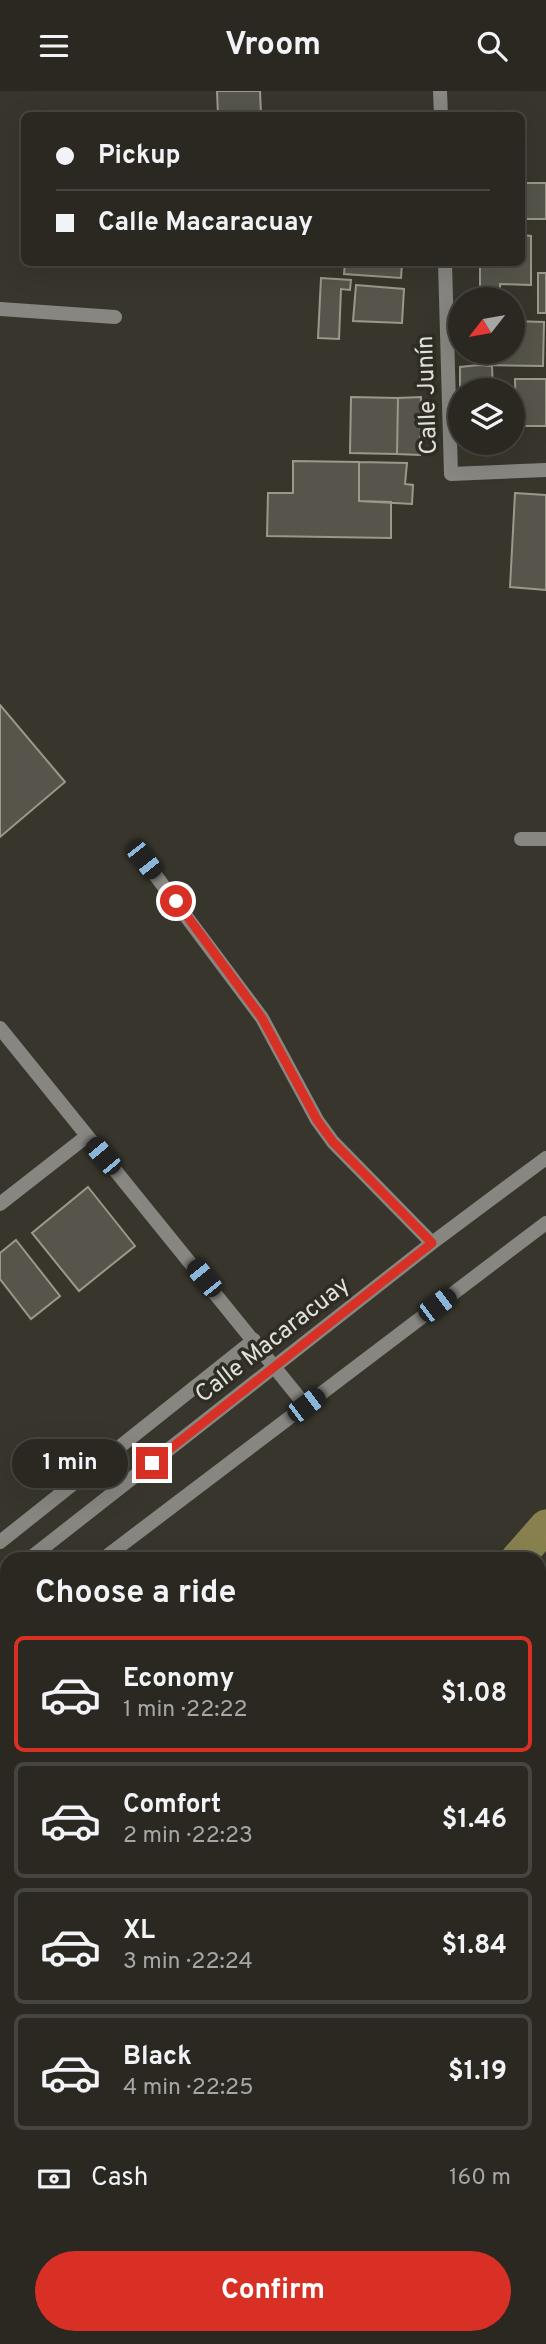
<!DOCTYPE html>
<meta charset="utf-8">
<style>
body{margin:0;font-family:Overpass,sans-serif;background:#32302a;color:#f1f3f6;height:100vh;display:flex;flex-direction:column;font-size:26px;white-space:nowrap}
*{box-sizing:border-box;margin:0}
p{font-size:23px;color:#a5a6a5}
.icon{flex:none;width:38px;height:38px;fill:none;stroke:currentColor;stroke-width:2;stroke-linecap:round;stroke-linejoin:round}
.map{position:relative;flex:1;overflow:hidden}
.details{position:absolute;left:0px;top:1461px;width:546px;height:793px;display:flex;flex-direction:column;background:#2a2821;border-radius:21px 21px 0 0;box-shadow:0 7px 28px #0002,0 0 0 2px #46443f}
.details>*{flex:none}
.guide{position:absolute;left:21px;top:21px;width:504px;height:154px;border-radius:10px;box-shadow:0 7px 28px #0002,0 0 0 2px #46443f;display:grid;align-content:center;height:154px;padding:0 35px;background:#2a2821}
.needle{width:46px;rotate:239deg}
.tools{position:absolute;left:448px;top:196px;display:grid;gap:14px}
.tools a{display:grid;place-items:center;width:77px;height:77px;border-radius:50%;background:#2a2821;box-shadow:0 7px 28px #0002,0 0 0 2px #46443f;font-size:35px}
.end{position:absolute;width:32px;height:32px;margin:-16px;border:9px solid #d93025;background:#fff;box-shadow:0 0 0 4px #fff}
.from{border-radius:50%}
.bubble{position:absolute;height:49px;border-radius:24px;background:#2a2821;box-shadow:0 7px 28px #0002,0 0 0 2px #46443f;font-size:23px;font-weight:700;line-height:49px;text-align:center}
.car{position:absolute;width:21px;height:42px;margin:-21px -10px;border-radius:9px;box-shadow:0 0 5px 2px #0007;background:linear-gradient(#222 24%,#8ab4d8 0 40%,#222 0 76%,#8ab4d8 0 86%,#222 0)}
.guide b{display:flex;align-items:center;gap:24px;height:66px;font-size:26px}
.guide b+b{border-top:2px solid #46443f}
.guide i{width:18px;height:18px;background:#f1f3f6}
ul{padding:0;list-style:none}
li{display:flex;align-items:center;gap:21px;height:116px;margin:0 14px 10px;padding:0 21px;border:4px solid #46443f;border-radius:10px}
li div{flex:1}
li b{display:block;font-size:26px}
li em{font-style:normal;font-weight:700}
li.selected{border-color:#d93025}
li>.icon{width:63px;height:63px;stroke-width:1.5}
h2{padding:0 35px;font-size:32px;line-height:84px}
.pay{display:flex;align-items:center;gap:18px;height:77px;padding:0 35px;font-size:26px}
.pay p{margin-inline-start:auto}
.action{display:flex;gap:14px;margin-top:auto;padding:14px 35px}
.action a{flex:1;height:80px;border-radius:42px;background:#d93025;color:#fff;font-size:28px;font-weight:700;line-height:80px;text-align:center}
header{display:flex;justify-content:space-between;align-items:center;height:91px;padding:0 35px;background:#2a2821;font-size:32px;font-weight:700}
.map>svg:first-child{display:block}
</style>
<header><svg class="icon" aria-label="menu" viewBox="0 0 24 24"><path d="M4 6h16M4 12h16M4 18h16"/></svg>Vroom<svg class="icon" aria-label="search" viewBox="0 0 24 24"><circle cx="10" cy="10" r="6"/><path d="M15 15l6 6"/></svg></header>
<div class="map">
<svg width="546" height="2253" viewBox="0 0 546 2253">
<rect width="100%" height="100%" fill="#38362c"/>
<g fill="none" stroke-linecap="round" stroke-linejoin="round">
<path stroke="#88814f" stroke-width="33" d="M517,1468L546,1435
M0,2121L7,2115"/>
</g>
<path fill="#57554b" stroke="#9a988c" stroke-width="2" d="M217,0H260L261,24H218Z
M522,92H546V128H522Z
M522,144L531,145V194L500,193V208H480V172H522Z
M345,172H402L401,187L344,183Z
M538,182H546V222H538Z
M321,187L351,189L350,199L341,198L339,248L318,247Z
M356,194L404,198L402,232L353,230Z
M513,230L544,231L543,275L479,274V261H513Z
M479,274L492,275L493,299H460V276Z
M515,288H546V335H516Z
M351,306L398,307L397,363L350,362Z
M421,306L420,364L397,363L398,307Z
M293,370L359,371V410L391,411V447L267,445L268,402H293Z
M359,371L407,372L405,393L413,394L412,413L359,410Z
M515,402L546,404V499L510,496Z
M0,614L65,691L0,746Z
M88,1096L135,1155L79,1200L32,1142Z
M16,1149L60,1205L31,1228L0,1188V1162Z"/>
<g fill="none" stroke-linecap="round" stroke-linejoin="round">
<path stroke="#878681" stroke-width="14" d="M440,0L441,24
M445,172L451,383L546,379
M0,218L115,226
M521,748H546
M144,769L262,927L317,1029L333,1051L432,1152
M0,937L305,1314
M0,1113L87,1045
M0,1451L254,1249
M29,1468L432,1152L546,1067
M103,1468L546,1132
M0,1491L7,1486
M0,1547L7,1541"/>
</g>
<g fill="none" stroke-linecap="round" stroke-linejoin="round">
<path stroke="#d93025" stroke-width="9" d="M152,1372L432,1152L333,1051L317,1029L262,927L176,810"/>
</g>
<g text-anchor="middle" stroke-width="7" stroke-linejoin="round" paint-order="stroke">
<g font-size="24" fill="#e1e0da" stroke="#2e2c23">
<text transform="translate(426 304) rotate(-92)" y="8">Calle Junín</text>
<text transform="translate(272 1248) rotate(-38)" y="8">Calle Macaracuay</text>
</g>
</g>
</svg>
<div class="tools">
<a><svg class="needle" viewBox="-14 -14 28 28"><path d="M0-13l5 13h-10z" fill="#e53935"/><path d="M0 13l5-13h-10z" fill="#a5a6a5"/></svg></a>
<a><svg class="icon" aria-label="layers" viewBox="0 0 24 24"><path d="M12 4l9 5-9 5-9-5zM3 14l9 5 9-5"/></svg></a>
</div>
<i class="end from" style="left:176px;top:810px"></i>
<i class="end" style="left:152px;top:1372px"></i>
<div class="bubble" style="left:12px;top:1348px;width:116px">1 min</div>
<i class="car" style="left:144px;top:769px;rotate:142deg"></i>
<i class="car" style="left:103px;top:1065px;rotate:320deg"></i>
<i class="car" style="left:204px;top:1187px;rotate:321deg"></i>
<i class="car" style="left:437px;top:1214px;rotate:53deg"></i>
<i class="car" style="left:306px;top:1314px;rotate:53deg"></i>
<div class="guide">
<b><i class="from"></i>Pickup</b>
<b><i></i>Calle Macaracuay</b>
</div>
<section class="details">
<h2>Choose a ride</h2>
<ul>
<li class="selected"><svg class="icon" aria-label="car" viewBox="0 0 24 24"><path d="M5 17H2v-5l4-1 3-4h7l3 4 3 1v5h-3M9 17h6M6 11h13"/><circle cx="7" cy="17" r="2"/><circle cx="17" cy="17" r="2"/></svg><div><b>Economy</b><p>1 min · 22:22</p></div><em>$1.08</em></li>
<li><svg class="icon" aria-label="car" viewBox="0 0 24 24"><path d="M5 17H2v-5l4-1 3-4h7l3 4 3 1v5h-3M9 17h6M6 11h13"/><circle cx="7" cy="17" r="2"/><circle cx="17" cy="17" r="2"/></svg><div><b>Comfort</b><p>2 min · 22:23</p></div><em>$1.46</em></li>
<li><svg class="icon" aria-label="car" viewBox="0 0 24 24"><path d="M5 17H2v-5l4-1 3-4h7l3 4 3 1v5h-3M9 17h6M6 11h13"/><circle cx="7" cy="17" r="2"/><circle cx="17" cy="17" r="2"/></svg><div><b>XL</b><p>3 min · 22:24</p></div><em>$1.84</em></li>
<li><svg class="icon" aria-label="car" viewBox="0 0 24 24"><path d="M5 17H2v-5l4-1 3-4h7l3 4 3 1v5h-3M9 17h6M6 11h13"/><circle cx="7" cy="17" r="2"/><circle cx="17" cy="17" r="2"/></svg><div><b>Black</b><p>4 min · 22:25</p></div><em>$1.19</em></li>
</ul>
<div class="pay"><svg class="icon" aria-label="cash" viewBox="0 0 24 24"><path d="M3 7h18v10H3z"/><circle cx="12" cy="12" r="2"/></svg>Cash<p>160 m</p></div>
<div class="action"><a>Confirm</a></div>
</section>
</div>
